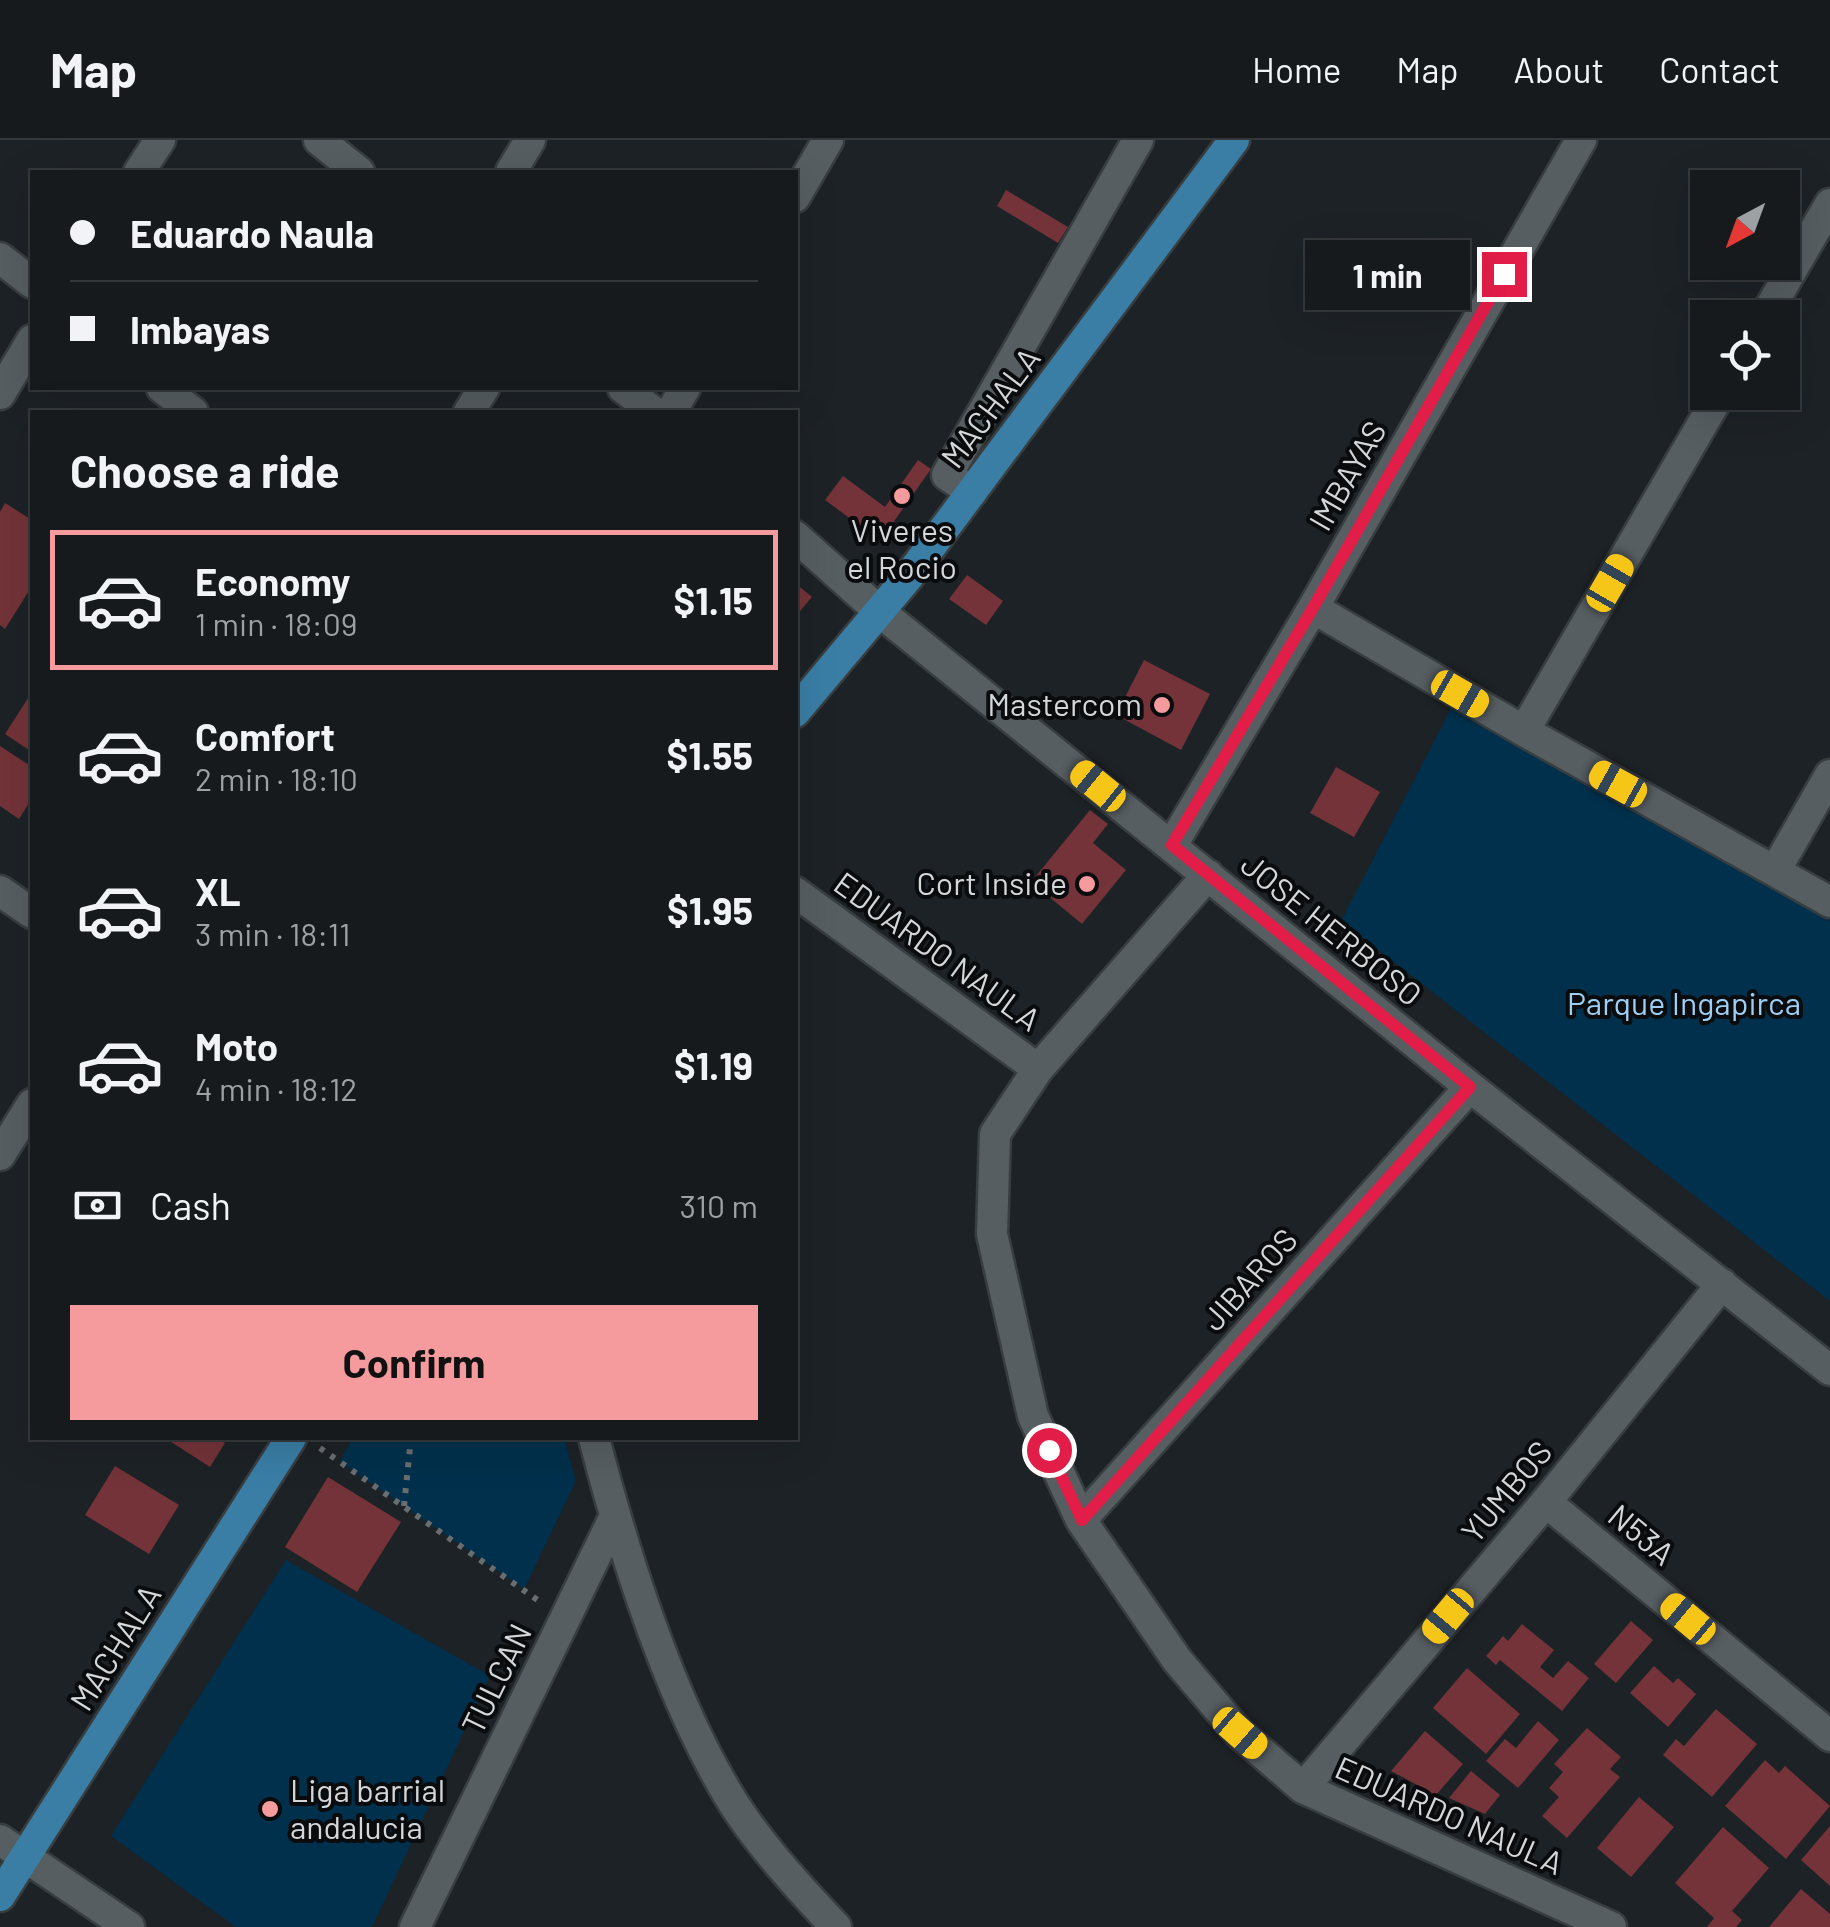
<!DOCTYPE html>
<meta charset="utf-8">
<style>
body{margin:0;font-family:Barlow,sans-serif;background:#232729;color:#f1f3f6;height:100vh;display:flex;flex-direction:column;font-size:38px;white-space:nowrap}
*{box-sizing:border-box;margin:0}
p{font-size:32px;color:#9ea1a3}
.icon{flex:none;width:55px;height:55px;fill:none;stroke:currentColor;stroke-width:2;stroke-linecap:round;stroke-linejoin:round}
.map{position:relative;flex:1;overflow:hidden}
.drawer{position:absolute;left:30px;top:270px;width:768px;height:1030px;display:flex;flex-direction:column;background:#161a1c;border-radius:0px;box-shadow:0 10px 40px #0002,0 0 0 2px #35383b}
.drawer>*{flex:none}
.hud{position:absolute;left:30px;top:30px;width:768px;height:220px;border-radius:0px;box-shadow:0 10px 40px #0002,0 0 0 2px #35383b;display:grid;align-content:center;height:220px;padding:0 40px;background:#161a1c}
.needle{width:65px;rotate:221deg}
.tools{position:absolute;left:1690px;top:30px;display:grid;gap:20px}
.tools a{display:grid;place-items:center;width:110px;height:110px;border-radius:0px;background:#161a1c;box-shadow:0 10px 40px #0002,0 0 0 2px #35383b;font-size:50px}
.end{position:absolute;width:45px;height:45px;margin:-22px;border:12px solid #e11d48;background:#fff;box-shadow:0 0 0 5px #fff}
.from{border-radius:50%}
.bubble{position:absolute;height:70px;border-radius:0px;background:#161a1c;box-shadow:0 10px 40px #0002,0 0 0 2px #35383b;font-size:32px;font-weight:700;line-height:70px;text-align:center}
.car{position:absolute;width:30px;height:60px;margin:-30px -15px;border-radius:12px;box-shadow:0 0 8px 2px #0007;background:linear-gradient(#f5c518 24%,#345 0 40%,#f5c518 0 76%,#345 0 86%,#f5c518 0)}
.hud b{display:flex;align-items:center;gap:35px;height:95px;font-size:38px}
.hud b+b{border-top:2px solid #35383b}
.hud i{width:25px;height:25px;background:#f1f3f6}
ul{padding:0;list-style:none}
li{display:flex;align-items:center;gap:30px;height:140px;margin:0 20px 15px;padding:0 20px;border:5px solid transparent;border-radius:0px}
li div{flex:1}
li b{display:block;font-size:38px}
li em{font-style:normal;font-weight:700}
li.current{border-color:#f59b9e}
li>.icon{width:90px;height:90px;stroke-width:1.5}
h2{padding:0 40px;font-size:45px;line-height:120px}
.pay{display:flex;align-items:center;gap:25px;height:110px;padding:0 40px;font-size:38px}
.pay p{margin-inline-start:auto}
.primary-button{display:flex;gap:20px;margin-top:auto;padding:20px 40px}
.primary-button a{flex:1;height:115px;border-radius:0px;background:#f59b9e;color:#111;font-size:40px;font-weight:700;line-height:115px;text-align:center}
header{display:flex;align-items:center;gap:60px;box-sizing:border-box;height:140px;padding:0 50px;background:#161a1c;border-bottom:2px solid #35383b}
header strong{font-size:48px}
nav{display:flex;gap:55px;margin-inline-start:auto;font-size:35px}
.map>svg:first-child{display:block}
</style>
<header>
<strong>Map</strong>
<nav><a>Home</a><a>Map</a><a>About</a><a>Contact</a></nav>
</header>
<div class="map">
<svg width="1830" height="1787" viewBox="0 0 1830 1787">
<rect width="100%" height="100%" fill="#1d2226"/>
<path fill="#00304c" d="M1453,565L1830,781V1161L1341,781Z
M352,1298H564L576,1341L524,1449L340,1322Z
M286,1420L490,1536L372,1787H236L111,1696Z"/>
<path fill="#733338" d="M1006,50L1068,87L1058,103L997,66Z
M918,320L931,329L885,394L878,395L867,391L825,360L843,336L885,367Z
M5,363L32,380V446L5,489L0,485V372Z
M967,435L1003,461L986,485L949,459Z
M795,443L812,457L795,477Z
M1144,520L1210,554L1181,610L1116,575Z
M32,552V612L5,594Z
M0,606L32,627V658L19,679L0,666Z
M1336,627L1380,652L1354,697L1310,673Z
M1090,670L1108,684L1093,703L1126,730L1082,784L1031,742Z
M165,1298H216L225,1303L210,1327Z
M115,1326L179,1365L149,1414L85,1375Z
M328,1337L401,1382L357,1452L285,1407Z
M1631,1481L1653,1500L1616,1543L1594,1524Z
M1522,1484L1554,1510L1540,1527L1553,1538L1568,1521L1589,1538L1562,1571L1500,1520L1496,1525L1486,1516L1503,1496L1508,1501Z
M1654,1526L1673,1543L1678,1538L1696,1554L1668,1587L1630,1553Z
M1467,1528L1520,1574L1486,1614L1433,1568Z
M1716,1569L1757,1604L1712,1657L1663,1615L1676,1599L1684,1606Z
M1538,1581L1559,1600L1518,1648L1486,1621L1505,1599L1516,1608Z
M1587,1588L1621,1617L1610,1629L1620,1637L1567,1698L1542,1676L1559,1657L1549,1648L1563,1632L1554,1624Z
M1425,1591L1463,1624L1436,1655L1391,1631Z
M1765,1620L1779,1633L1785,1626L1830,1666L1786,1719L1725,1666Z
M1471,1631L1500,1655L1485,1674L1449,1658Z
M1639,1657L1674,1687L1631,1737L1597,1708Z
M1830,1686V1746L1801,1720Z
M1723,1687L1769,1728L1732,1771L1742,1780L1736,1787H1707L1714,1778L1675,1743Z
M1801,1749L1830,1774V1787H1769Z"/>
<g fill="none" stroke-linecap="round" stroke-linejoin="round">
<g stroke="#383d3f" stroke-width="35">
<path id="minor" d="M319,0L359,32
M139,32L160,0
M511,32L530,0
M795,57L828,0
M0,118L32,143
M1764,178L1830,64
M162,248L193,272
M623,248L654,272
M0,254L32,200
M469,272L484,248
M671,272L685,248
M972,352L947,335L1138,0
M795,396L880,472L1470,947L1830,1230
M1313,468L1524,591L1830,762
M1524,591L1721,252
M1172,705L1313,468L1581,0
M1775,731L1830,635
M1208,735L1038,929L995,994L992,1094L1033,1276L1081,1380L1177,1520L1239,1593L1303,1648L1611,1787
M0,751L32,773
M795,752L1038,929
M0,1015L32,964
M594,1298C624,1414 667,1553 729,1656C756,1701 800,1749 836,1787
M1546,1362L1830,1596
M1081,1380L1470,947
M1303,1648L1546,1362L1722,1144
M0,1700L129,1787
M415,1787L615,1376"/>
</g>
<g stroke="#383d3f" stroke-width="35">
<path id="major" d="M795,572L909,436L1234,0
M0,1756L291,1298"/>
</g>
<path stroke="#696d70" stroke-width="6" stroke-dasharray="5 8" stroke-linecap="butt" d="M320,1308L539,1461
M404,1366L411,1298"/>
<use href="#minor" stroke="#575e62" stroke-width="30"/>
<use href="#major" stroke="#3a7ea6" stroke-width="30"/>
</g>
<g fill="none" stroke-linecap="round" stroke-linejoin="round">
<path stroke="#e11d48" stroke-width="12" d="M1049,1310L1082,1380L1470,947L1172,705L1313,468L1504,134"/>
</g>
<g fill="#f59b9e" stroke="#090b0d" stroke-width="4">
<circle cx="902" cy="356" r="10"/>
<circle cx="1162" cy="565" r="10"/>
<circle cx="1087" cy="744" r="10"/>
<circle cx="270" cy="1669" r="10"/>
</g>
<g text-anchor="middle" stroke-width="8" stroke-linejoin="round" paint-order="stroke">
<g font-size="32" fill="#d3d7d9" stroke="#090b0d">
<text transform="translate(991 268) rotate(-53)" y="11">MACHALA</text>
<text transform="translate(1348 336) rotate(-60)" y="11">IMBAYAS</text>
<text transform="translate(1331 790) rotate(39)" y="11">JOSE HERBOSO</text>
<text transform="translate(937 812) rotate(36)" y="11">EDUARDO NAULA</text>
<text transform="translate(1250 1140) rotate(-48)" y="11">JIBAROS</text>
<text transform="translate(1507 1352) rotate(-50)" y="11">YUMBOS</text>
<text transform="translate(1641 1395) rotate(40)" y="11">N53A</text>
<text transform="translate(116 1508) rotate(-58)" y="11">MACHALA</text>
<text transform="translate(497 1539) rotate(-64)" y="11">TULCAN</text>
<text transform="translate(1449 1676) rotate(24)" y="11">EDUARDO NAULA</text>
</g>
<g font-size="32" fill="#d3d7d9" stroke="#090b0d" text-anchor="end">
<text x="902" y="402" text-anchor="middle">Viveres<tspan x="902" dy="37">el Rocio</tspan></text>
<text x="1142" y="576">Mastercom</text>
<text x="1067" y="755">Cort Inside</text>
<text x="290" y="1662" text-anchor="start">Liga barrial<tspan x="290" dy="37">andalucia</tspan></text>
</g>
<g font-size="32" fill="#9dcef3" stroke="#090b0d">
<text x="1684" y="875">Parque Ingapirca</text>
</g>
</g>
</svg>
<div class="tools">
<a><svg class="needle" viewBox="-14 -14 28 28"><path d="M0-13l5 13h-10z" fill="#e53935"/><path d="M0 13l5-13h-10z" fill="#9ea1a3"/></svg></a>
<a><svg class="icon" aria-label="locate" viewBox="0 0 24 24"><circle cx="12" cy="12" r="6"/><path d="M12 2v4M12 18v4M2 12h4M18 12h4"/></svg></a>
</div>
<i class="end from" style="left:1049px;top:1310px"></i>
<i class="end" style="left:1504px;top:134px"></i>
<div class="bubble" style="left:1305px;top:100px;width:165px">1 min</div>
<i class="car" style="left:1610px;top:443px;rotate:30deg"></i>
<i class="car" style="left:1460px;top:554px;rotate:120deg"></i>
<i class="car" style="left:1618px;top:644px;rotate:299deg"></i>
<i class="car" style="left:1098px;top:646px;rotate:309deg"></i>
<i class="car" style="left:1448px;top:1476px;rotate:220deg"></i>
<i class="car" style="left:1688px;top:1479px;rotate:310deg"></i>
<i class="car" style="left:1240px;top:1593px;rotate:131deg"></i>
<div class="hud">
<b><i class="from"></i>Eduardo Naula</b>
<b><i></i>Imbayas</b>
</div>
<section class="drawer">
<h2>Choose a ride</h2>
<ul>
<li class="current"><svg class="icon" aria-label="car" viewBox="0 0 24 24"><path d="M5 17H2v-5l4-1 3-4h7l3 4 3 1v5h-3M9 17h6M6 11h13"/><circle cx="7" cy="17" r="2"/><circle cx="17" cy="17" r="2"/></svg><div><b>Economy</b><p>1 min · 18:09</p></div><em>$1.15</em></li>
<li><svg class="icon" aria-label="car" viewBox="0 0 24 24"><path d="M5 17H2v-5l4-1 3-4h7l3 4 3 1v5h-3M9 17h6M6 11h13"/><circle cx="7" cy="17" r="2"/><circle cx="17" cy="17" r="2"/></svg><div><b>Comfort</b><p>2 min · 18:10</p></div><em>$1.55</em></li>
<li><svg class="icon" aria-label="car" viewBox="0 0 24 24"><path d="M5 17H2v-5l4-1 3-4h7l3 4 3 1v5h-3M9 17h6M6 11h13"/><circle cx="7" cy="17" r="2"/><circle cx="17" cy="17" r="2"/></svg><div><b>XL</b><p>3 min · 18:11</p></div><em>$1.95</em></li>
<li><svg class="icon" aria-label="car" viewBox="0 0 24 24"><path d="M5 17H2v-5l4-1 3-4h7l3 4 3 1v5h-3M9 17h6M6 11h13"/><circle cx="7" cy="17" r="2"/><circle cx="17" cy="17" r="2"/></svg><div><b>Moto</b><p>4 min · 18:12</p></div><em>$1.19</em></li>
</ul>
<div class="pay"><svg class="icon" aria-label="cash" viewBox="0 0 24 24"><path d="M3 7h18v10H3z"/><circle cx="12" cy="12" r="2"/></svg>Cash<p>310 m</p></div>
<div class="primary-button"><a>Confirm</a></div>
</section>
</div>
